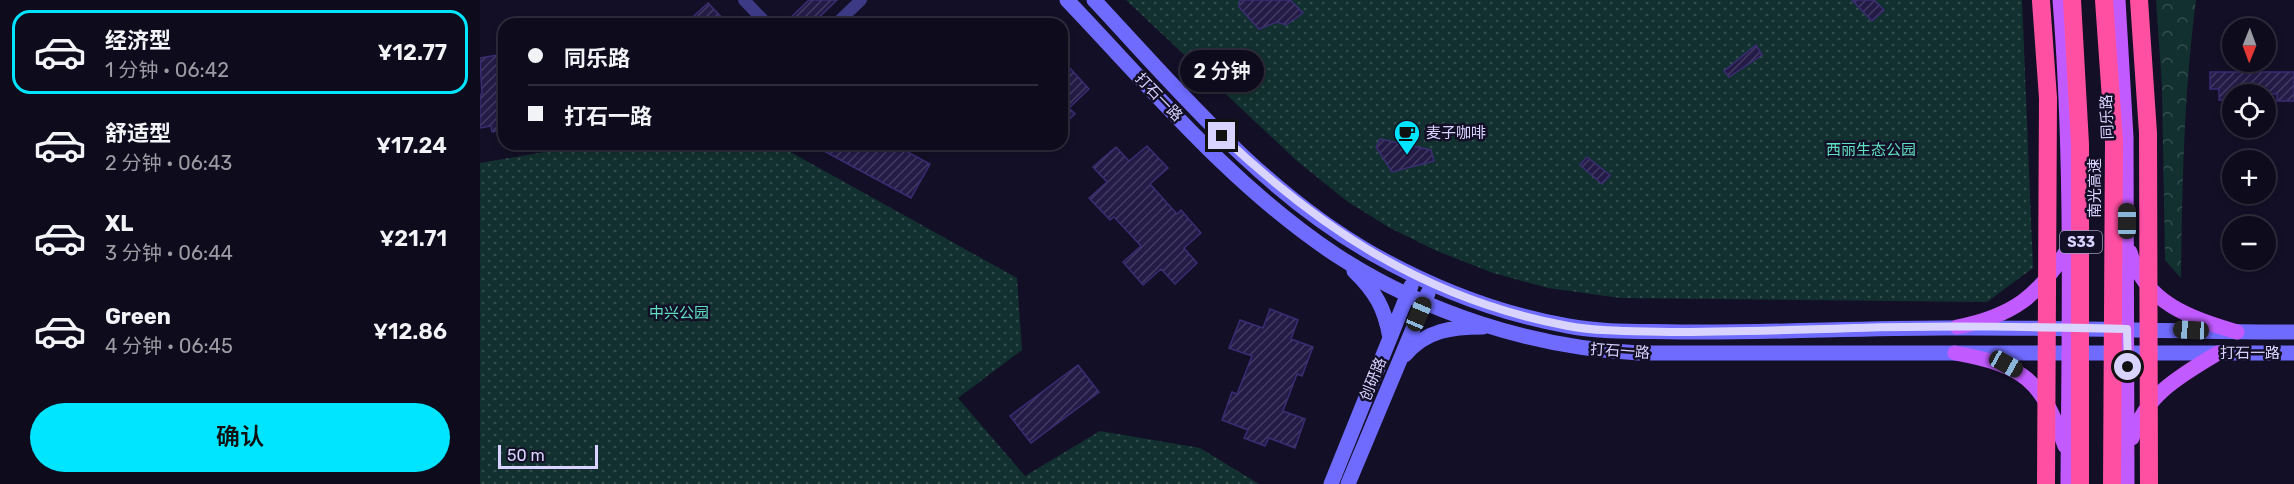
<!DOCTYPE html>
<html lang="zh">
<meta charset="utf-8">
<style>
body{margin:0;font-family:Rubik,"Noto Sans SC",sans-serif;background:#1c1929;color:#f1f3f6;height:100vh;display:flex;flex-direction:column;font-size:22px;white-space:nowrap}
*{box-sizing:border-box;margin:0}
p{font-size:20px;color:#9b9ba3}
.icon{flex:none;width:33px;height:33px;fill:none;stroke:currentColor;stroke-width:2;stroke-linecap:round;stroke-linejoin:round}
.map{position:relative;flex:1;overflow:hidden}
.sheet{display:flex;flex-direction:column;background:#0e0b1c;width:480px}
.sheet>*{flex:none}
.banner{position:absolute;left:18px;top:18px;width:570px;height:132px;border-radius:18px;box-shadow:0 3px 9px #0003,0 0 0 2px #2e2b3b;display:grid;align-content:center;height:132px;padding:0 30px;background:#0e0b1c}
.needle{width:39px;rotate:181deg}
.tools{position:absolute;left:1742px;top:18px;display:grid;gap:12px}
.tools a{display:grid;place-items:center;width:54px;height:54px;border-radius:50%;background:#0e0b1c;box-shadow:0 3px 9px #0003,0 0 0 2px #2e2b3b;font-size:30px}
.scale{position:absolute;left:18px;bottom:15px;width:100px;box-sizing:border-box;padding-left:6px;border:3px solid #d9d4ff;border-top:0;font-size:16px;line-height:21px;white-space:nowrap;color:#d9d4ff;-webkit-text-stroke:4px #130f26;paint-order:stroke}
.end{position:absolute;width:27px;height:27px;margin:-14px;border:8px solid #d9d4ff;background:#111;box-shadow:0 0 0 3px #111}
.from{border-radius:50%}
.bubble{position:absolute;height:42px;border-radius:21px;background:#0e0b1c;box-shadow:0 3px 9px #0003,0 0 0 2px #2e2b3b;font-size:20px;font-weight:600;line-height:42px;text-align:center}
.car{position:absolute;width:18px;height:36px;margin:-18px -9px;border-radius:8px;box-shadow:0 0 4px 2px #0007;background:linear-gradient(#222 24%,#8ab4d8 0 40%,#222 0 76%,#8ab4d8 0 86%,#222 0)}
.banner b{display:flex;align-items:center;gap:21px;height:57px;font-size:22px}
.banner b+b{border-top:2px solid #2e2b3b}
.banner i{width:15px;height:15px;background:#f1f3f6}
ul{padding:10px 0 0;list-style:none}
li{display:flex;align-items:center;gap:18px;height:84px;margin:0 12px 9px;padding:0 18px;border:3px solid transparent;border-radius:18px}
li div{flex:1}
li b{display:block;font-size:22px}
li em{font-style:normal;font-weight:600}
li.on{border-color:#00e5ff}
li>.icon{width:54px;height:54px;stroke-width:1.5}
.cta{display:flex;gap:12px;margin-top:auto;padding:12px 30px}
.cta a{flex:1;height:69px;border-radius:36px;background:#00e5ff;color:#111;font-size:24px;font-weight:600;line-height:69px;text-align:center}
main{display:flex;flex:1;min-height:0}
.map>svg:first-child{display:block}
</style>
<main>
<section class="sheet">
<ul>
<li class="on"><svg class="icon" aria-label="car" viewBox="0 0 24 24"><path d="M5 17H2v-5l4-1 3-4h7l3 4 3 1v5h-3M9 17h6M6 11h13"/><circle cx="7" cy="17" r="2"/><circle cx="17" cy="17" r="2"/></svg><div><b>经济型</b><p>1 分钟 · 06:42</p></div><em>¥12.77</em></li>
<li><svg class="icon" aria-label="car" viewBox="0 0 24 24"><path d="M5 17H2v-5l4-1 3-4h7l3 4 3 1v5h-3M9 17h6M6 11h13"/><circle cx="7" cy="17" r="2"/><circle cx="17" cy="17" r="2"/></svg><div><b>舒适型</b><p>2 分钟 · 06:43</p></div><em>¥17.24</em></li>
<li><svg class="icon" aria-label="car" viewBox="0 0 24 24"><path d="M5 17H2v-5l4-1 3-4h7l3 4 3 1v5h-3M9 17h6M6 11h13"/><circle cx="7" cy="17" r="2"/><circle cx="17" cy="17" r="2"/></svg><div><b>XL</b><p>3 分钟 · 06:44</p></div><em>¥21.71</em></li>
<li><svg class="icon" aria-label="car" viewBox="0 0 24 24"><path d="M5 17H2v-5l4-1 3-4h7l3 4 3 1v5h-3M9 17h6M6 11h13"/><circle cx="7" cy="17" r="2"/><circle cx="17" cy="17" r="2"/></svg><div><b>Green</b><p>4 分钟 · 06:45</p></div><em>¥12.86</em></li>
</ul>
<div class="cta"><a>确认</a></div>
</section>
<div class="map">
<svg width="1814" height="484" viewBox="0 0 1814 484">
<defs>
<pattern id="forest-crowns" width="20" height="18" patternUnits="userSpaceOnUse" patternTransform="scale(1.5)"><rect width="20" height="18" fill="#12302f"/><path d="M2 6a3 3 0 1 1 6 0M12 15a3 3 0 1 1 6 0" fill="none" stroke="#344d4e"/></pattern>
<pattern id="park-dots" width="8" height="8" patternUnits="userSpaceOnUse" patternTransform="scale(1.5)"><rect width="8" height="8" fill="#12302f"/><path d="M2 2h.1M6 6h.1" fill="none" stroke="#344d4e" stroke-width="1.8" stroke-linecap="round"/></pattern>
<pattern id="building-hatch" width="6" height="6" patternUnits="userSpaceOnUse" patternTransform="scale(1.5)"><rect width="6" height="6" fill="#241b47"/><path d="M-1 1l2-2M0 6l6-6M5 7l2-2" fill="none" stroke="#433b63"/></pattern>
</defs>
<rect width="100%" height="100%" fill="#130f26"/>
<path fill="url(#forest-crowns)" d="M1676,0H1716C1704,92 1702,185 1701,278L1685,260L1682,87Z"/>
<path fill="url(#park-dots)" d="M646,0H1542L1553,268L1507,302L1140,298L1068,288L1013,273L957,251L910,228L868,202L817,161Z
M110,144H296L537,278L542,350L478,398L545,476L620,431L720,448L779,484H0V163Z"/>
<path fill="url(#building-hatch)" stroke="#3b2d73" stroke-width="1.5" d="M329,0H357L332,24H304Z
M760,0H810L823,13L806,25L797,22L779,29L759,7Z
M1372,0H1394L1404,10L1392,21Z
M228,3L248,24H205Z
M1276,45L1282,55L1249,77L1244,71Z
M24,54V130L12,132L11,126L0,128V95L2,94L0,58Z
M589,67L609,89L589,108L595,114L582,126V73Z
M1730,72H1814V101H1797V94H1752V100H1739V89H1730Z
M900,139L951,150L954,161L912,172L896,147Z
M331,144H413L450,164L431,198Z
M667,146L688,168L670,184L697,214L701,210L721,233L704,248L717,263L695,284L681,269L663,285L643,262L661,246L634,217L630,220L609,198L627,182L613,167L623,158L636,147L649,161Z
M1107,157L1130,175L1122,184L1100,165Z
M790,309L818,320L811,339L833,347L822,376L817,374L803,411L825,419L815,448L789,438L785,446L764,438L768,430L742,420L752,392L757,394L772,356L749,348L760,320L783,328Z
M598,365L619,392L551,443L530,416Z"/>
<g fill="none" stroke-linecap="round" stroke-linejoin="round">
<path stroke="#3d3a85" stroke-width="12" d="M264,0L287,24
M356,24L381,0"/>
<path stroke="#6f6bff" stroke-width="15" d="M587,0C672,89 753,187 856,255C945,313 1054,348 1159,353H1814
M614,0C699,91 781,190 891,253C951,287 1020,314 1088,326C1125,333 1163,331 1200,332C1288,333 1376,328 1464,328C1581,327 1697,332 1814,332
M874,271C896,292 905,309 910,338
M925,355C946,330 972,327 1003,327
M851,484L931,286
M868,484L948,293"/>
<path stroke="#c25bff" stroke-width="15" d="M1580,0C1593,161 1589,323 1588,484
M1638,0L1646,137L1647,484
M1650,252C1665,304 1712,318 1757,332
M1477,327C1533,316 1559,296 1589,247
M1475,353C1545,366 1561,379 1585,446
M1652,438C1665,395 1701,375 1738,353"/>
<path stroke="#ff4fa3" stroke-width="18" d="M1592,0L1600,144V484
M1624,0L1634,142L1632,484
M1659,0L1668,133L1669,484
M1561,1L1568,98L1566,484"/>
</g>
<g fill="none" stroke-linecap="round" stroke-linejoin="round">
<path stroke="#d9d4ff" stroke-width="8" d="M742,136C843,231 948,300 1088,326C1121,332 1155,331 1189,332C1252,332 1314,330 1377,328C1467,325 1558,327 1647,329L1648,367"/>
</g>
<defs>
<g id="cafe-pin" transform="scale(1.35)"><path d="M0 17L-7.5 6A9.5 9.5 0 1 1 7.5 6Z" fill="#00e5ff" stroke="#130f26"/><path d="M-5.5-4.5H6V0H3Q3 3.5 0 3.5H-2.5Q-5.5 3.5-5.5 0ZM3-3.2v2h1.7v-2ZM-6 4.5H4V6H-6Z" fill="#111"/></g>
</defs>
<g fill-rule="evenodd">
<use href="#cafe-pin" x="927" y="133"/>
</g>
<g text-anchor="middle" stroke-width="5" stroke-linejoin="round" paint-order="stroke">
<rect fill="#130f26" stroke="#9e99be" stroke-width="1.5" x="1580" y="231" width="42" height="22" rx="4.5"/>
<g font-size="14" font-weight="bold" fill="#d9d4ff">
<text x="1601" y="247">S33</text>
</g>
<g font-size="15" fill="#d9d4ff" stroke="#130f26">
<text transform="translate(679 97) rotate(46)" y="5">打石一路</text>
<text transform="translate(1627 117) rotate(-92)" y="5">同乐路</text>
<text transform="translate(1615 188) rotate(-90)" y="5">南光高速</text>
<text transform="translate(1140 351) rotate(4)" y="5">打石一路</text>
<text x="1770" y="358">打石一路</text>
<text transform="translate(893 379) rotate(-68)" y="5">创研路</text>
</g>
<g font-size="15" fill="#d9d4ff" stroke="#130f26" text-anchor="start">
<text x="946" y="138">麦子咖啡</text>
</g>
<g font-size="15" fill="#5fe0c0" stroke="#130f26">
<text x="1391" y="155">西丽生态公园</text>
<text x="199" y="318">中兴公园</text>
</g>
</g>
</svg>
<div class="tools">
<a><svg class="needle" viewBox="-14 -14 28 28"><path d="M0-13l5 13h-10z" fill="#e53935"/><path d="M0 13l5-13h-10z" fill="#9b9ba3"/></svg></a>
<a><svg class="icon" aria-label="locate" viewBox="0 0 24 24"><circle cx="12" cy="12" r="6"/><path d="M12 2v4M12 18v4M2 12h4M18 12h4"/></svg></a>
<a>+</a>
<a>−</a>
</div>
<div class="scale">50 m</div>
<i class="end from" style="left:1648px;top:367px"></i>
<i class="end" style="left:742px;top:136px"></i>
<div class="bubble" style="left:700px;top:50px;width:84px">2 分钟</div>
<i class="car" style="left:1647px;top:221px;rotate:0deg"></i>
<i class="car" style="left:939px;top:314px;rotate:23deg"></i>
<i class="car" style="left:1711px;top:330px;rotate:273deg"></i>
<i class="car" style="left:1526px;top:364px;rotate:119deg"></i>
<div class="banner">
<b><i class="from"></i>同乐路</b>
<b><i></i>打石一路</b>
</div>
</div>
</main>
